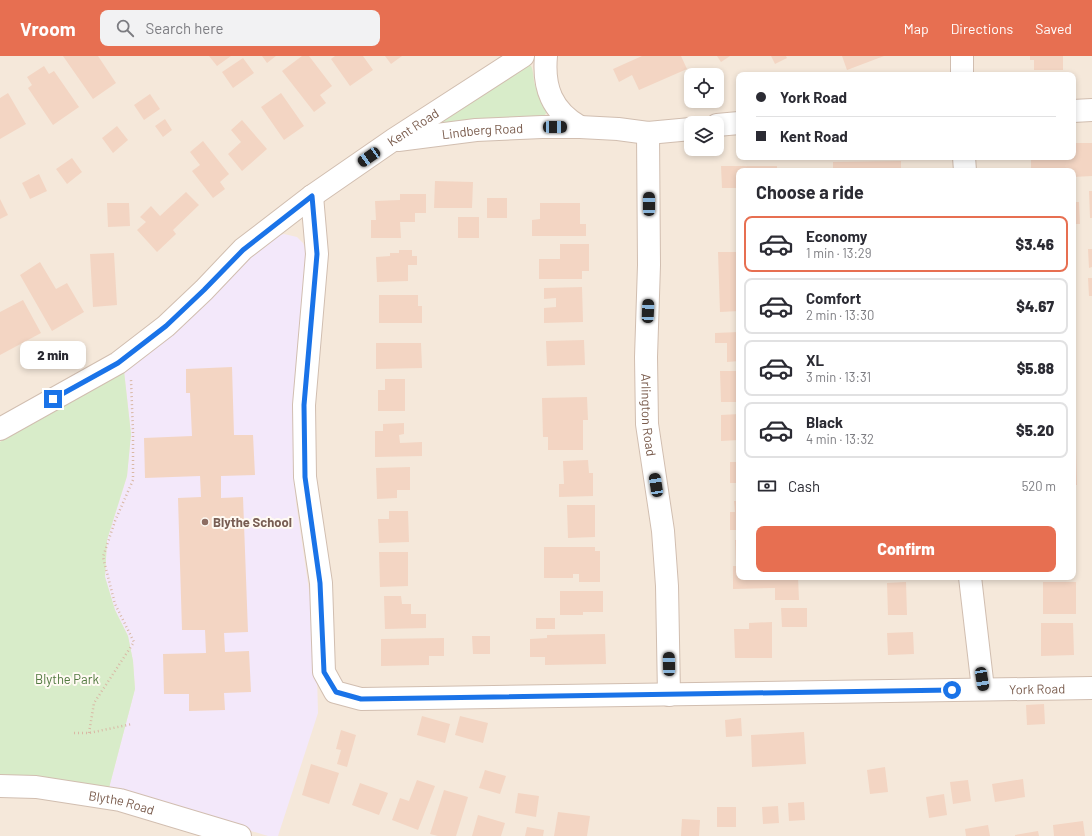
<!DOCTYPE html>
<meta charset="utf-8">
<style>
body{margin:0;font-family:Barlow,sans-serif;background:#f2f2f3;color:#2b2b33;height:100vh;display:flex;flex-direction:column;font-size:15px;white-space:nowrap}
*{box-sizing:border-box;margin:0}
p{font-size:13px;color:#7c7c81}
.icon{flex:none;width:22px;height:22px;fill:none;stroke:currentColor;stroke-width:2;stroke-linecap:round;stroke-linejoin:round}
.map{position:relative;flex:1;overflow:hidden}
.side{position:absolute;left:736px;top:112px;width:340px;height:412px;display:flex;flex-direction:column;background:#fff;border-radius:8px;box-shadow:0 2px 6px #0003}
.side>*{flex:none}
.hud{position:absolute;left:736px;top:16px;width:340px;height:88px;border-radius:8px;box-shadow:0 2px 6px #0003;display:grid;align-content:center;height:88px;padding:0 20px;background:#fff}
.fabs{position:absolute;left:684px;top:12px;display:grid;gap:8px}
.fabs a{display:grid;place-items:center;width:40px;height:40px;border-radius:8px;background:#fff;box-shadow:0 2px 6px #0003;font-size:20px}
.end{position:absolute;width:18px;height:18px;margin:-9px;border:5px solid #1a73e8;background:#fff;box-shadow:0 0 0 2px #fff}
.from{border-radius:50%}
.bubble{position:absolute;height:28px;border-radius:8px;background:#fff;box-shadow:0 2px 6px #0003;font-size:13px;font-weight:800;line-height:28px;text-align:center}
.car{position:absolute;width:12px;height:24px;margin:-12px -6px;border-radius:5px;box-shadow:0 0 3px 1px #0007;background:linear-gradient(#222 24%,#8ab4d8 0 40%,#222 0 76%,#8ab4d8 0 86%,#222 0)}
.hud b{display:flex;align-items:center;gap:14px;height:38px;font-size:15px}
.hud b+b{border-top:1px solid #e1e1e2}
.hud i{width:10px;height:10px;background:#2b2b33}
ul{padding:0;list-style:none}
li{display:flex;align-items:center;gap:12px;height:56px;margin:0 8px 6px;padding:0 12px;border:2px solid #e1e1e2;border-radius:8px}
li div{flex:1}
li b{display:block;font-size:15px}
li em{font-style:normal;font-weight:800}
li.current{border-color:#e76f51}
li>.icon{width:36px;height:36px;stroke-width:1.5}
h2{padding:0 20px;font-size:18px;line-height:48px}
.pay{display:flex;align-items:center;gap:10px;height:44px;padding:0 20px;font-size:15px}
.pay p{margin-inline-start:auto}
.action{display:flex;gap:8px;margin-top:auto;padding:8px 20px}
.action a{flex:1;height:46px;border-radius:8px;background:#e76f51;color:#fff;font-size:16px;font-weight:800;line-height:46px;text-align:center}
header{display:flex;align-items:center;gap:24px;box-sizing:border-box;height:56px;padding:0 20px;background:#e76f51;color:#fff}
header strong{font-size:19px}
nav{display:flex;gap:22px;margin-inline-start:auto;font-size:14px}
.search{width:280px;height:36px;background:#f2f2f3;display:flex;align-items:center;gap:10px;box-sizing:border-box;padding:0 14px;border-radius:8px;color:#7c7c81;font-size:15px}
.map>svg:first-child{display:block}
</style>
<header>
<strong>Vroom</strong>
<div class="search"><svg class="icon" aria-label="search" viewBox="0 0 24 24"><circle cx="10" cy="10" r="6"/><path d="M15 15l6 6"/></svg>Search here</div>
<nav><a>Map</a><a>Directions</a><a>Saved</a></nav>
</header>
<div class="map">
<svg width="1092" height="780" viewBox="0 0 1092 780">
<rect width="100%" height="100%" fill="#fdf6ec"/>
<path fill="#f5e8da" fill-rule="evenodd" d="M0,0H1092V780H0ZM691,19H717V45H691ZM739,19H1073V101H739ZM691,67H717V93H691ZM739,115H1073V521H739Z"/>
<path fill="#f3e8fa" d="M284,178L297,181L303,187L306,194L293,394L296,446L316,581L318,657L278,780H268L109,732L135,633L133,605L128,580L115,554L105,521L107,484L127,420L131,378L124,315L242,208L277,180Z"/>
<path fill="#d8ecc9" d="M529,9L531,10C534,16 533,23 535,29C538,39 544,46 547,56L544,60L442,67L441,65Z
M124,315L131,378L127,420L107,484L105,521L115,554L128,580L133,605L135,633L109,732L72,725L0,721V386L13,377Z"/>
<path fill="#f3d5c3" d="M63,0H98L116,27L93,43Z
M209,0H231L217,10Z
M262,0H276L267,7Z
M302,0H309L332,30L320,39L326,47L314,56L282,15Z
M335,0H363L373,14L350,30L331,3Z
M385,0H402L391,8Z
M642,0H681L687,13L639,34L632,19L619,26L613,13Z
M717,0H730L721,6Z
M771,0H786L787,2L775,8Z
M842,0H884L847,14Z
M1030,0H1063V14H1034V4H1030Z
M243,2L254,17L233,32L222,16Z
M44,10L49,18L54,15L79,51L53,69L28,32L32,29L27,21Z
M8,37L26,68L0,83V42Z
M281,37L304,70L284,84L261,51Z
M150,38L160,53L144,64L134,49Z
M165,63L172,74L163,81L155,70Z
M242,64L267,93L242,115L228,98L241,86L231,74Z
M117,70L128,84L113,97L102,82Z
M203,85L229,118L220,126L225,133L213,142L192,115L200,109L190,96Z
M1073,87H1092V120L1073,121V115H1031V101H1073Z
M72,102L82,116L67,128L56,113Z
M901,105V115H833V106Z
M721,110H777V115H739V132H722Z
M39,118L47,135L30,143L22,127Z
M435,125L473,126L472,152H434Z
M1089,135H1092V162H1090Z
M186,136L199,149L173,174L176,178L157,196L137,174L146,166L140,161L151,150L160,160Z
M400,138H426V157H415V166H400L401,182H371V164H376L375,145L400,144Z
M487,142H507V162H487Z
M0,143L8,159L0,163Z
M1073,146H1079L1080,168H1073Z
M107,147H129L130,170L108,171Z
M540,147H580V168H586V180H532V164L540,163Z
M458,161H479V182H458Z
M560,188H589V215H582V223H539V203H560Z
M1088,193H1092V211L1089,212Z
M399,194H412V200H417V209H408V225L377,226L376,201L390,200V197H399Z
M718,196H739V255L720,256Z
M114,197L117,249L93,251L90,198Z
M40,206L56,233L67,227L84,256L52,275L20,219Z
M1088,222H1092V240H1089Z
M582,231L583,266L544,267V252L556,251V242L544,243V232Z
M379,239H418V250H422V267H379Z
M23,244L41,277L0,299V256Z
M739,276V305L727,306V287H715V277Z
M584,284L585,309L547,310L546,285Z
M376,287H421L422,312L376,313Z
M232,311L234,379H253L255,419L221,420V442L243,441L248,576L224,577L225,596L249,595L251,636L224,637L225,654L189,655V638H164L163,598L206,597L205,574H182L178,442L201,441L200,420L145,422L144,382L192,380L190,337H186V313Z
M720,315H739V346H721Z
M385,323H405V355H378V334H385Z
M587,341L588,364H583V394H548V381H543L542,342Z
M739,358V384L721,385V359Z
M404,367V378L399,379L400,387L422,386V400L375,401V375H383V368Z
M1073,395H1076L1077,429H1073Z
M588,404L589,417H593V440L559,441V428H564L563,405Z
M730,406H739V427H730Z
M410,411V434H397V442L377,443L376,412Z
M734,445H739V474H730V456H735Z
M567,449H595V481L568,482Z
M389,455H408L409,486L379,487L378,463H389Z
M735,484H739V521H798L799,544H775V532L733,533V510H736Z
M544,491H595V495H600V526H579V518H573V522H544Z
M379,496H408V530L380,531Z
M906,526L907,559H888L887,527Z
M1043,526H1076V558H1043Z
M560,535H603V556H583V559H560Z
M384,540H401L402,548H411V558H426V572L385,573Z
M781,552H807V571H782Z
M536,562H555V573H536Z
M772,566V602H735L734,573H749V567Z
M1041,567H1073L1074,599L1041,600Z
M913,576L914,598L888,599L887,577Z
M605,578L606,608L545,609V601H530V583L547,582V579Z
M472,580H490V598H473Z
M444,582V600H429V609L381,610V583Z
M1044,648L1045,668L1027,669L1026,649Z
M422,660L450,668L445,687L417,679Z
M460,660L488,667L483,687L455,679Z
M741,662L742,680L726,681L725,664Z
M341,674L356,679L347,711L337,708L341,694L336,693Z
M804,676L806,708L752,711L751,679Z
M311,708L339,717L329,748L302,739Z
M885,711L888,736L870,738L867,714Z
M485,714L506,720L500,738L479,732Z
M1023,723L1025,741L995,746L992,728Z
M417,724L435,730L418,774L392,764L400,742L409,745Z
M968,724L971,745L953,748L950,726Z
M360,727L388,737L379,759L352,749Z
M444,734L468,741L456,780H438L430,778Z
M518,737L539,740L536,761L515,757Z
M944,738L947,759L929,762L926,741Z
M804,746L805,764L789,765L788,747Z
M778,750L779,767L763,768L762,751Z
M717,751H736V771H717Z
M558,756L590,760L587,780H554Z
M478,759L505,767L501,780H472Z
M682,763L700,764L699,780H681Z
M1083,765L1085,780H1054L1053,769Z
M988,769L990,780H966L965,773Z
M527,771L544,774L543,780H525Z
M1038,775L1039,780H1015V779Z"/>
<g fill="none" stroke-linecap="round" stroke-linejoin="round">
<g stroke="#d1beb0" stroke-width="24">
<g id="minor">
<path d="M546,0C543,32 552,55 580,71"/>
<path d="M962,19V0"/>
<path d="M1073,55L1092,54"/>
<path d="M717,69L739,67"/>
<path id="s1" d="M648,77L649,209L646,301L647,368L663,475L667,530L669,639"/>
<path id="s2" d="M398,84L476,74L542,71H580L618,73L648,77L691,73"/>
<path d="M964,101L965,115"/>
<path id="s3" d="M312,140L317,198L304,349L305,421L321,527L324,616L335,636L361,643L1092,632"/>
<path id="s4" d="M0,373L118,307L166,270L204,234L243,193L312,140L393,84L523,0"/>
<path d="M970,521L983,633"/>
<path id="s5" d="M0,730L36,731L120,744L240,780"/>
</g>
</g>
<path stroke="#d9b8a5" stroke-width="2.5" stroke-dasharray="1 3" stroke-linecap="butt" d="M74,677H89L132,668
M89,677L94,647L134,586L115,548L103,501L115,465L133,424V376L131,324"/>
<use href="#minor" stroke="#fff" stroke-width="22"/>
</g>
<g fill="none" stroke-linecap="round" stroke-linejoin="round">
<path stroke="#1a73e8" stroke-width="5" d="M53,343L118,307L166,270L204,234L243,194L312,140L317,198L304,349L305,421L320,527L324,616L336,636L361,643L952,634"/>
</g>
<circle fill="#8d6e63" stroke="#fffaf3" stroke-width="1.5" cx="205" cy="466" r="4"/>
<g text-anchor="middle" stroke-width="4" stroke-linejoin="round" paint-order="stroke">
<g font-size="13" fill="#7a5c4d" stroke="#fffaf3">
<text dy="5" stroke="none"><textPath href="#s4" startOffset="514">Kent Road</textPath></text>
<text dy="5" stroke="none"><textPath href="#s2" startOffset="85">Lindberg Road</textPath></text>
<text dy="5" stroke="none"><textPath href="#s1" startOffset="282">Arlington Road</textPath></text>
<text dy="5" stroke="none"><textPath href="#s3" startOffset="1204">York Road</textPath></text>
<text dy="5" stroke="none"><textPath href="#s5" startOffset="123">Blythe Road</textPath></text>
</g>
<g font-size="13" font-weight="bold" fill="#785e54" stroke="#fffaf3" text-anchor="start">
<text x="213" y="471">Blythe School</text>
</g>
<g font-size="13" fill="#537a41" stroke="#fffaf3">
<text x="67" y="628">Blythe Park</text>
</g>
</g>
</svg>
<div class="fabs">
<a><svg class="icon" aria-label="locate" viewBox="0 0 24 24"><circle cx="12" cy="12" r="6"/><path d="M12 2v4M12 18v4M2 12h4M18 12h4"/></svg></a>
<a><svg class="icon" aria-label="layers" viewBox="0 0 24 24"><path d="M12 4l9 5-9 5-9-5zM3 14l9 5 9-5"/></svg></a>
</div>
<i class="end from" style="left:952px;top:634px"></i>
<i class="end" style="left:53px;top:343px"></i>
<div class="bubble" style="left:20px;top:285px;width:66px">2 min</div>
<i class="car" style="left:555px;top:71px;rotate:90deg"></i>
<i class="car" style="left:369px;top:101px;rotate:236deg"></i>
<i class="car" style="left:649px;top:148px;rotate:0deg"></i>
<i class="car" style="left:648px;top:255px;rotate:2deg"></i>
<i class="car" style="left:656px;top:429px;rotate:351deg"></i>
<i class="car" style="left:669px;top:608px;rotate:359deg"></i>
<i class="car" style="left:982px;top:623px;rotate:171deg"></i>
<div class="hud">
<b><i class="from"></i>York Road</b>
<b><i></i>Kent Road</b>
</div>
<section class="side">
<h2>Choose a ride</h2>
<ul>
<li class="current"><svg class="icon" aria-label="car" viewBox="0 0 24 24"><path d="M5 17H2v-5l4-1 3-4h7l3 4 3 1v5h-3M9 17h6M6 11h13"/><circle cx="7" cy="17" r="2"/><circle cx="17" cy="17" r="2"/></svg><div><b>Economy</b><p>1 min · 13:29</p></div><em>$3.46</em></li>
<li><svg class="icon" aria-label="car" viewBox="0 0 24 24"><path d="M5 17H2v-5l4-1 3-4h7l3 4 3 1v5h-3M9 17h6M6 11h13"/><circle cx="7" cy="17" r="2"/><circle cx="17" cy="17" r="2"/></svg><div><b>Comfort</b><p>2 min · 13:30</p></div><em>$4.67</em></li>
<li><svg class="icon" aria-label="car" viewBox="0 0 24 24"><path d="M5 17H2v-5l4-1 3-4h7l3 4 3 1v5h-3M9 17h6M6 11h13"/><circle cx="7" cy="17" r="2"/><circle cx="17" cy="17" r="2"/></svg><div><b>XL</b><p>3 min · 13:31</p></div><em>$5.88</em></li>
<li><svg class="icon" aria-label="car" viewBox="0 0 24 24"><path d="M5 17H2v-5l4-1 3-4h7l3 4 3 1v5h-3M9 17h6M6 11h13"/><circle cx="7" cy="17" r="2"/><circle cx="17" cy="17" r="2"/></svg><div><b>Black</b><p>4 min · 13:32</p></div><em>$5.20</em></li>
</ul>
<div class="pay"><svg class="icon" aria-label="cash" viewBox="0 0 24 24"><path d="M3 7h18v10H3z"/><circle cx="12" cy="12" r="2"/></svg>Cash<p>520 m</p></div>
<div class="action"><a>Confirm</a></div>
</section>
</div>
